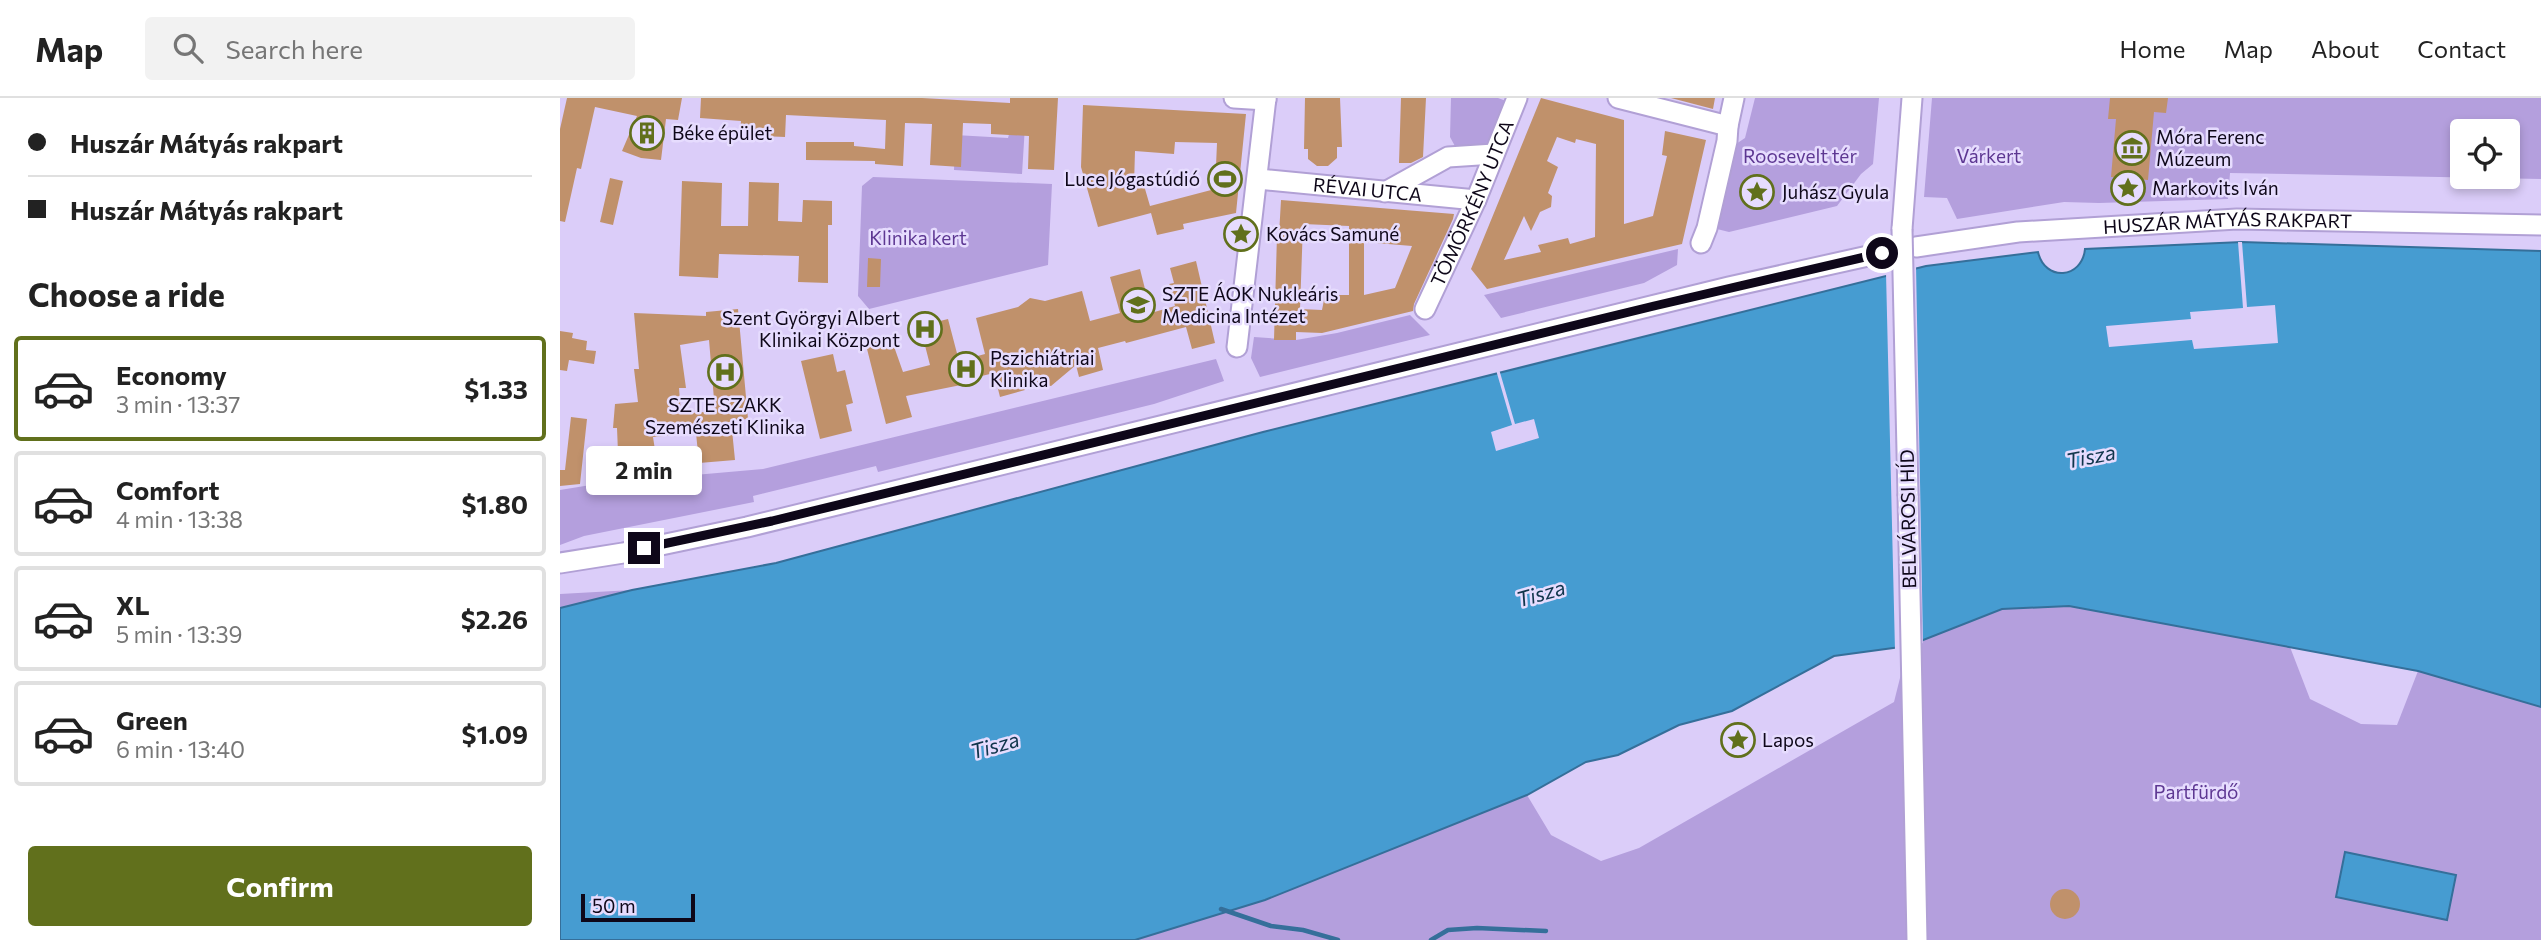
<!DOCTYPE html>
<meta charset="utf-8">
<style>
body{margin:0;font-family:Commissioner,sans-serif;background:#f2f2f2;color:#222;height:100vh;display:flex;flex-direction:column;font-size:26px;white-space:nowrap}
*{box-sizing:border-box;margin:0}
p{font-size:23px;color:#767676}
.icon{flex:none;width:38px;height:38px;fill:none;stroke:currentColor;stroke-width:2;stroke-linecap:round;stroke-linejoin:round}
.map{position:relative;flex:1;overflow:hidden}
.panel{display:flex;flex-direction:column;background:#fff;width:560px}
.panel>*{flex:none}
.guide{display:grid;align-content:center;height:154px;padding:0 28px;background:#fff}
.tools{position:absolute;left:1890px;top:21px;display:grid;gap:14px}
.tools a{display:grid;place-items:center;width:70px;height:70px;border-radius:7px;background:#fff;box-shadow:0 4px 10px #0003;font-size:35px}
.scale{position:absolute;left:21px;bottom:18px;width:114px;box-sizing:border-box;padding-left:7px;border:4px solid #0e0719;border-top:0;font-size:19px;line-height:24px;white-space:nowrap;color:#0e0719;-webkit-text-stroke:5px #e6dcfe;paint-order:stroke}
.end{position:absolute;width:32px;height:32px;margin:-16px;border:9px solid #0e0719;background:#fff;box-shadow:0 0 0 4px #fff}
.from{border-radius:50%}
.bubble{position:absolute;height:49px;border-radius:7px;background:#fff;box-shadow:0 4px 10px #0003;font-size:23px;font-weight:700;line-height:49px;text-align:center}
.guide b{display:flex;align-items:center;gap:24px;height:66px;font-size:26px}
.guide b+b{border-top:2px solid #e0e0e0}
.guide i{width:18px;height:18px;background:#222}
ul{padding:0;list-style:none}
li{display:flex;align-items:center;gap:21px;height:105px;margin:0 14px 10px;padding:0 14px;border:4px solid #e0e0e0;border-radius:7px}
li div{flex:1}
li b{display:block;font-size:26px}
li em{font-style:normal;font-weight:700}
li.selected{border-color:#61701c}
li>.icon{width:63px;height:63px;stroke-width:1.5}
h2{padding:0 28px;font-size:32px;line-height:84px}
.action{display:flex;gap:14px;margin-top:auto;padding:14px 28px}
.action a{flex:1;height:80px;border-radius:7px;background:#61701c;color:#fff;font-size:28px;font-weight:700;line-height:80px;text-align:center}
header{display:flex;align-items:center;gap:42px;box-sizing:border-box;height:98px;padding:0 35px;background:#fff;border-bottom:2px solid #e0e0e0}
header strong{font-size:33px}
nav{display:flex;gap:38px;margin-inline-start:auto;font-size:24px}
.search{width:490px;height:63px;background:#f2f2f2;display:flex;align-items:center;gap:18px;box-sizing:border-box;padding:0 24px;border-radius:7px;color:#767676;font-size:26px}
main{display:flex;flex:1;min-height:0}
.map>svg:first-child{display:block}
</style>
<header>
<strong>Map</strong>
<div class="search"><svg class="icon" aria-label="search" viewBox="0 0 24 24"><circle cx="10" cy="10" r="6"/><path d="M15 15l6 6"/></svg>Search here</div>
<nav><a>Home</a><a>Map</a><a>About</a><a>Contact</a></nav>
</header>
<main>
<section class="panel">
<div class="guide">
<b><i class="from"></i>Huszár Mátyás rakpart</b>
<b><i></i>Huszár Mátyás rakpart</b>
</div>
<h2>Choose a ride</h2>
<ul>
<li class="selected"><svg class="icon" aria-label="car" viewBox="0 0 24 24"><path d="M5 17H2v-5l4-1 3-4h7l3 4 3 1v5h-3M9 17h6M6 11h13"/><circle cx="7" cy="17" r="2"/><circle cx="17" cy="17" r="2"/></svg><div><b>Economy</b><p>3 min · 13:37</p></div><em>$1.33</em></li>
<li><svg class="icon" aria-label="car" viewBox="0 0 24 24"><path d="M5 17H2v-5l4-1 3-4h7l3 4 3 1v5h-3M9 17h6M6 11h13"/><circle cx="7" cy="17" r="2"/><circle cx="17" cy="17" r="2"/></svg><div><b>Comfort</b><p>4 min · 13:38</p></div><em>$1.80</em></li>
<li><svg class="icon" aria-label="car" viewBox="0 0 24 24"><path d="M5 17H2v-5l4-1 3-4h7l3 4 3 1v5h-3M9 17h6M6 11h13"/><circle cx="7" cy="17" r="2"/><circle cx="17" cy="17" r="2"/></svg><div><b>XL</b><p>5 min · 13:39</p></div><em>$2.26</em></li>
<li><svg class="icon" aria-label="car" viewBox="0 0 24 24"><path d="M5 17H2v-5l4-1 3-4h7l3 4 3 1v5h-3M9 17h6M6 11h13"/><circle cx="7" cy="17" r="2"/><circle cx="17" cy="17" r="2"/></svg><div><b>Green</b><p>6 min · 13:40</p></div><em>$1.09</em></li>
</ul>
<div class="action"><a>Confirm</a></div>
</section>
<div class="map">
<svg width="1981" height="842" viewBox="0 0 1981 842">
<rect width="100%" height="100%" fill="#dbcdf9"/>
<path fill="#b49fdd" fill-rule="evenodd" d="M891,0H938L946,3L928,47L921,54L896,50L890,39Z
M1195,0H1319L1313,66L1301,76L1277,108L1169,134L1153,130L1173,48L1185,40Z
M1372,0H1981V81L1670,75L1668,101L1539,105L1504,104L1397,121L1387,100L1364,99ZM1902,33H1948V79H1902Z
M465,28L462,76L394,72L395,37L448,40L451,29Z
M313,79L492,86L488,167L309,211L298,198L302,88Z
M1118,151L1117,167L1084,185L941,220L924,197Z
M850,217L870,237L700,279L691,260L694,239L736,242L777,235Z
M656,261L664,283L594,306L318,374L316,368L193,398L194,404L24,438L0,447V392L43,385L203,371Z
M72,492L0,510V496Z
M1509,508L1730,549L1750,601L1801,626L1837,627L1858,573L1981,609V842H575L705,802L967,697L991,737L1041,763L1079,750L1334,604L1348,548L1442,511Z"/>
<path fill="#469cd1" stroke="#356f9a" stroke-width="2" d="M1682,144L1981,153V609L1858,573L1509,508L1442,511L1348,548L1274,558L1172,613L1119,627L1058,657L1026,664L967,697L705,802L575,842H0V510L72,492L216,465L703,334L1366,168L1478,154C1485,184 1522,181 1525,151Z
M1785,754L1896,777L1887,822L1776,799Z"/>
<path fill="#dbcdf9" d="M1678,144H1682L1687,209L1715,207L1718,245L1634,251L1632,242L1549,249L1546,228L1631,221L1630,214L1683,210Z
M1356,167L1363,545L1335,553L1326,175Z
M939,271L955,326L974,321L979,340L936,353L931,334L952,327L936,272Z"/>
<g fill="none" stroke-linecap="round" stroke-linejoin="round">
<path stroke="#356f9a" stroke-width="4.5" d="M661,811L711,828L743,832L778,842
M871,842L888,832L917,830L986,833"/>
</g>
<path fill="#c0916b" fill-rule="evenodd" d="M7,0H122L118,22L106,21L101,62L81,60L62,53L77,18L35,9L21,71L17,70L5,124L0,123V31Z
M141,0H362L450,5V0H498L494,72L468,71L469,38L431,36V26L403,25L401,69L370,67L372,26L345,25L343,68L315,66V63L246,62V44H294V48L325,51L326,22L226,17L225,39L180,37L181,23L140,20Z
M745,0H780L782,49H777V60L768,68H757L748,61V51H744Z
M841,0H866L863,59L851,65H839Z
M981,0L1064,22V126L1093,118L1107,58L1102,57L1105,33L1146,42L1122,146L927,191L911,171ZM997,39L1015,45L1016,41L1036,46L1035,139L1010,146L1008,140L978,147L981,154L944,162L964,118L971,133L980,114L991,109L992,98L988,95L998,69L987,63Z
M1111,0H1155L1153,11Z
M1550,0H1608L1606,15L1594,14L1588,82L1551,79L1556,21H1548Z
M523,7L686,16L676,115L623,126L624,131L597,137L591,115L538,129L521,69ZM615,44L657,45L655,91L590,108L583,84L574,87L575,53L614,56Z
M50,80L63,83L53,127L40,124Z
M122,83L162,85L161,128H188L189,84L219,85L218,123L242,124L243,102L272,103V127H268V185L238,184L239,158L159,156L158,180L119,178Z
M721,102L894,116L893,121L854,206L853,213L762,235L736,234V242H714L717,137H719ZM743,126L789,128V197H765L762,212L740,211ZM804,144L852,148L835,190L804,197Z
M308,160L321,161L320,189H307Z
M636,163L655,245L632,251L626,229L566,245L565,243L538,250L543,272L519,279L516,267L491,288L463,283L465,292L440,299L434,275L405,282L406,286L346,298L352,319L326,326L306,247L331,240L343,274L370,267L360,228L388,221L399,263L425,256L416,220L458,209L470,200L485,203L522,193L530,223L560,215L550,179L580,171L591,215L615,208L609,186L614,185L610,170Z
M178,211L188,321L171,322L175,362L139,365L136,335L93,339L95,352H91L92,375L59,379L57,330H53L55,306L78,304L74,271H79L74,215L146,218V214ZM149,242L155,313L121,316L119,290H126L120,247Z
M0,233L13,235L12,240L27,243L26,252L36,253L34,266L9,262L7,273L0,272Z
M273,256L277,274L285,272L293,305L286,307L292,333L260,341L241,263Z
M11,319L27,321L20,386L0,388V372H5Z
M1490 806a15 15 0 1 1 30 0a15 15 0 1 1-30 0Z"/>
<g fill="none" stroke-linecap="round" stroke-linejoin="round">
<g stroke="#b1a0d5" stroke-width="23">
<g id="minor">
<path d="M674,0L706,2"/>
<path d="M1058,0L1168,28"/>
<path id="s1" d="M698,81L916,102"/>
<path d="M825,94L888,59L934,56"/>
<path d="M1342,131L1352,0"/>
<path d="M1141,145L1147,130L1167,43L1168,28L1174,0"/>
<path id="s2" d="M1356,149L1458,134L1677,121L1981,127"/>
<path id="s3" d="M865,211L916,102L957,0"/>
<path d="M677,249L706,0"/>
<path d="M1348,398L1357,842"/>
<path d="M0,465L63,455L187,429L1169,189L1326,154"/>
</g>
</g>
<use href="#minor" stroke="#fff" stroke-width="19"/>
<g stroke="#b1a0d5" stroke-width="23" stroke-linecap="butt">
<path id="minor-bridge" d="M1342,131L1348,398"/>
</g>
<use href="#minor-bridge" stroke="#fff" stroke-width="19"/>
</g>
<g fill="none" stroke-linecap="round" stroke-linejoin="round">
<path stroke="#0e0719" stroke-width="9" d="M84,450L212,423L1094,208L1322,155"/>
</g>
<defs>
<g id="building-ring" transform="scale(1.75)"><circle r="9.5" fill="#e6dcfe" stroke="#61701c" stroke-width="1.5"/><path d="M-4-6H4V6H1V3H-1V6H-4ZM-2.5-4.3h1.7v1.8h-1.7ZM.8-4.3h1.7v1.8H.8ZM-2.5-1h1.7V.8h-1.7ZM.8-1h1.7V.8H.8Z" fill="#61701c"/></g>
<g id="museum-ring" transform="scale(1.75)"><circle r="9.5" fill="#e6dcfe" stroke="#61701c" stroke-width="1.5"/><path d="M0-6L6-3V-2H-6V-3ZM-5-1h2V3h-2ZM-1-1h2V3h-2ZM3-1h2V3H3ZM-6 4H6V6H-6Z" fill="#61701c"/></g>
<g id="stadium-ring" transform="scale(1.75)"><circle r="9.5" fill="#e6dcfe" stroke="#61701c" stroke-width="1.5"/><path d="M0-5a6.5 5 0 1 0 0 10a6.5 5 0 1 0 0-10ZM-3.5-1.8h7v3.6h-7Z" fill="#61701c"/></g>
<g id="sight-ring" transform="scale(1.75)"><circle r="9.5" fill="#e6dcfe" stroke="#61701c" stroke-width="1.5"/><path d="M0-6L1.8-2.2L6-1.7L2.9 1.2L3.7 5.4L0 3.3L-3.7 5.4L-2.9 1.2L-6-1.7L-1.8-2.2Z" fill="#61701c"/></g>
<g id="university-ring" transform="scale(1.75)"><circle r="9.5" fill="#e6dcfe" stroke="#61701c" stroke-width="1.5"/><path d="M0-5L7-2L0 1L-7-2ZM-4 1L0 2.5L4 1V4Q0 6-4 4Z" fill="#61701c"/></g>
<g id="hospital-ring" transform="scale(1.75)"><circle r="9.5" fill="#e6dcfe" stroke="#61701c" stroke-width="1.5"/><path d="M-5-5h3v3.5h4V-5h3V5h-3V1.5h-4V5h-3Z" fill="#61701c"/></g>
</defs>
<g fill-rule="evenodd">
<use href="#building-ring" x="87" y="35"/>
<use href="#museum-ring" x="1572" y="50"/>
<use href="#stadium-ring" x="665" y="81"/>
<use href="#sight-ring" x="1568" y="90"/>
<use href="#sight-ring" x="1197" y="94"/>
<use href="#sight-ring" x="681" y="136"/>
<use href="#university-ring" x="578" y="207"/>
<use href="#hospital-ring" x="365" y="231"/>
<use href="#hospital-ring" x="406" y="271"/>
<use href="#hospital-ring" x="165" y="274"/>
<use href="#sight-ring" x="1178" y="642"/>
</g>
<g text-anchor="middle" stroke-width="5" stroke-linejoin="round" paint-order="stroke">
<g font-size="19" fill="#0e0719" stroke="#e6dcfe" text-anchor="start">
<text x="112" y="42">Béke épület</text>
<text x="1596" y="46">Móra Ferenc<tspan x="1596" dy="22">Múzeum</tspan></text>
<text x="640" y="88" text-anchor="end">Luce Jógastúdió</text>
<text x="1592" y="97">Markovits Iván</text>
<text x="1222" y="101">Juhász Gyula</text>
<text x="706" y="143">Kovács Samuné</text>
<text x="602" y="203">SZTE ÁOK Nukleáris<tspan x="602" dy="22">Medicina Intézet</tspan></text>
<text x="340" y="227" text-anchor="end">Szent Györgyi Albert<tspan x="340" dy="22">Klinikai Központ</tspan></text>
<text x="430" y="267">Pszichiátriai<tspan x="430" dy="22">Klinika</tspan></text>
<text x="165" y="314" text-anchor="middle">SZTE SZAKK<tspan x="165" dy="22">Szemészeti Klinika</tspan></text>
<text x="1202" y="649">Lapos</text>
</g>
<g font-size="19" fill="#5d3792" stroke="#e6dcfe">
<text x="1240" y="65">Roosevelt tér</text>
<text x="1429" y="65">Várkert</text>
<text x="358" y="147">Klinika kert</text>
<text x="1636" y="701">Partfürdő</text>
</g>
<g font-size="19" fill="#0e0719" stroke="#e6dcfe">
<text dy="7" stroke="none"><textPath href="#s1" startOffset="110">RÉVAI UTCA</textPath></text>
<text dy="7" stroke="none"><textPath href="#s3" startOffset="116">TÖMÖRKÉNY UTCA</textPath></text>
<text dy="7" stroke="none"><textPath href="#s2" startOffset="313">HUSZÁR MÁTYÁS RAKPART</textPath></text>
<text transform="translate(1348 421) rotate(-91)" y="7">BELVÁROSI HÍD</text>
</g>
<g font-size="21" font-style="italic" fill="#10354c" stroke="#e6dcfe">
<text transform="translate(1531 359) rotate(-11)" y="7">Tisza</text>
<text transform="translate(981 496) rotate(-16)" y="7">Tisza</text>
<text transform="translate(435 648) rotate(-16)" y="7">Tisza</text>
</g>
</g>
</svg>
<div class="tools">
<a><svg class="icon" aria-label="locate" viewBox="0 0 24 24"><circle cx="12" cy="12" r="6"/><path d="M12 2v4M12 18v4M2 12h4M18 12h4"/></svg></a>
</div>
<div class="scale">50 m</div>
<i class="end from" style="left:1322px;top:155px"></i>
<i class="end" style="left:84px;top:450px"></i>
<div class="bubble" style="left:26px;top:348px;width:116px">2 min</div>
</div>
</main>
